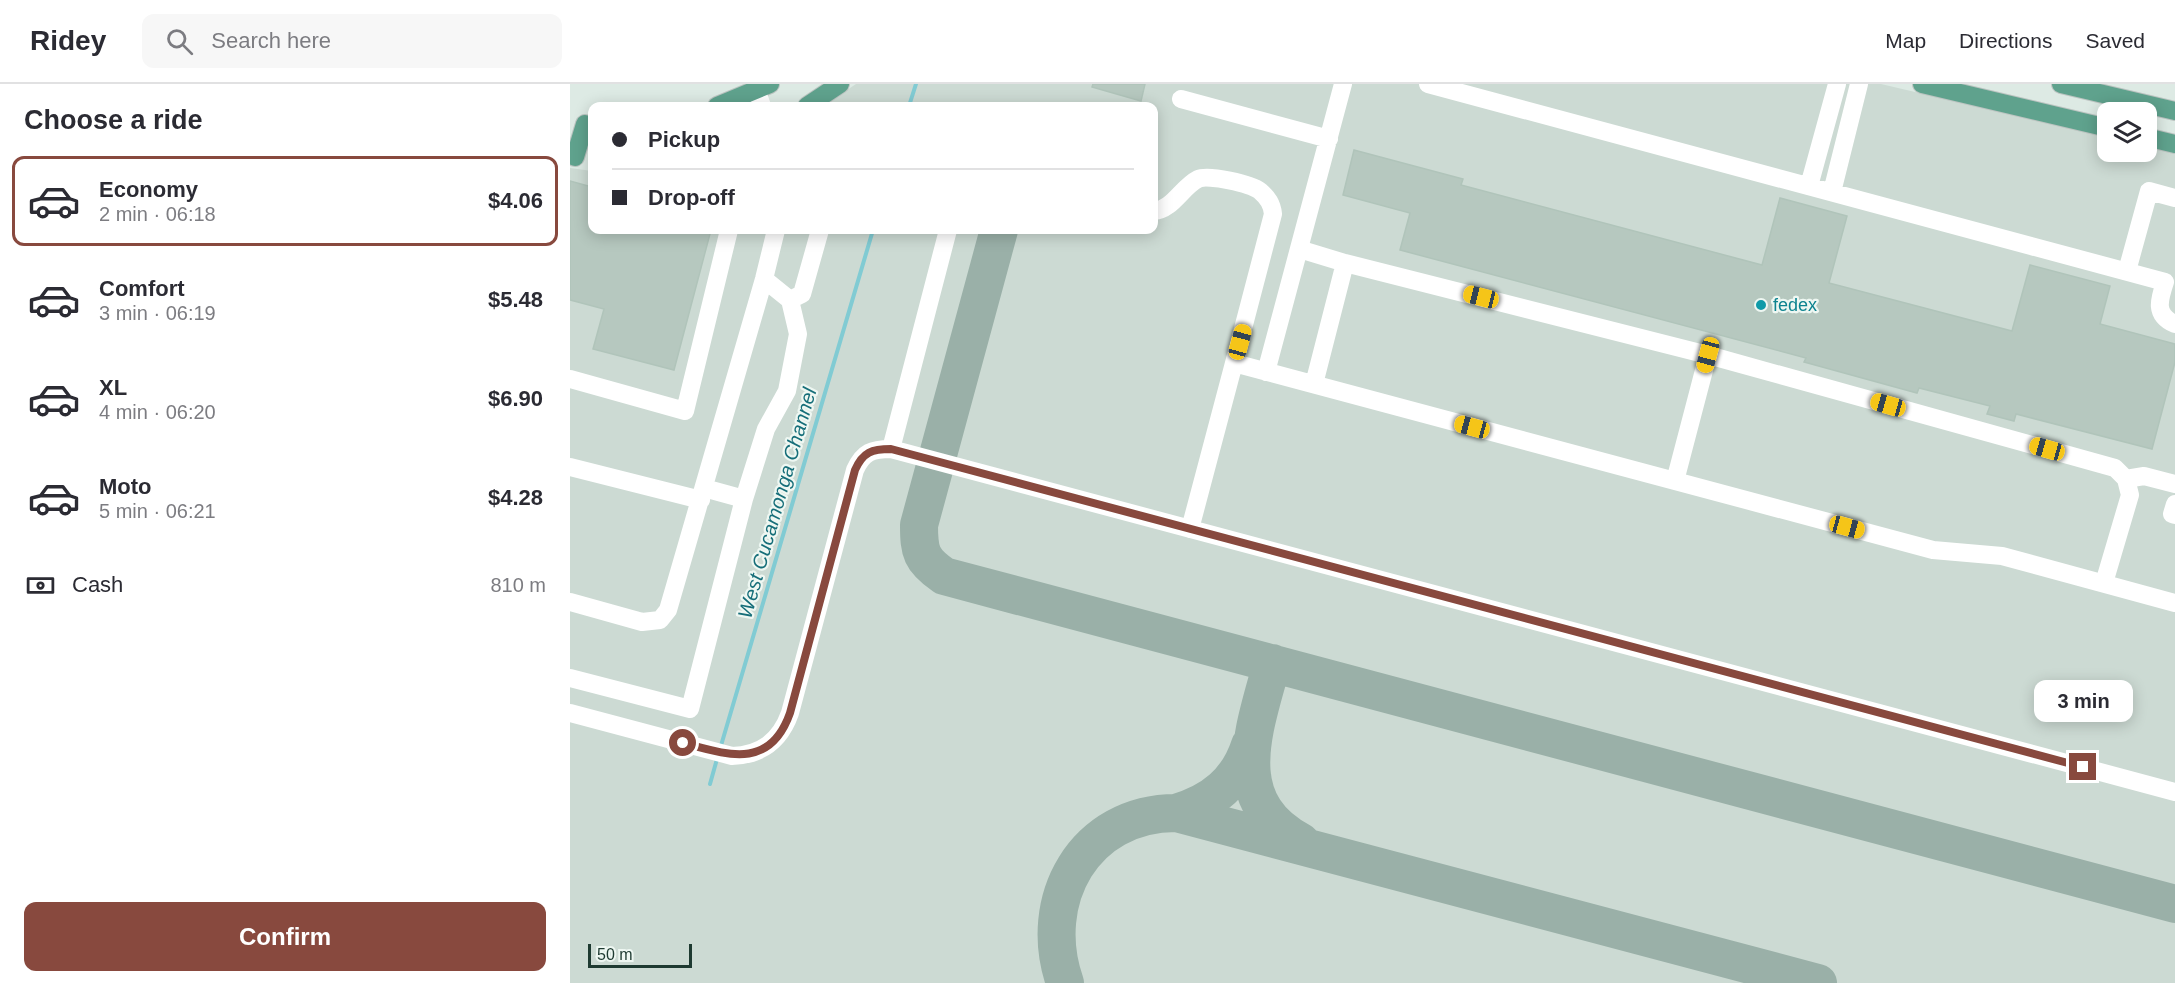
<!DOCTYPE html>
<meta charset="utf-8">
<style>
body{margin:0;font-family:Arial,sans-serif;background:#f7f7f7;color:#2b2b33;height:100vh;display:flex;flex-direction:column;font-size:22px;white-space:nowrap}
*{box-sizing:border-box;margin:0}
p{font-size:20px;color:#7c7c81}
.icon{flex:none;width:33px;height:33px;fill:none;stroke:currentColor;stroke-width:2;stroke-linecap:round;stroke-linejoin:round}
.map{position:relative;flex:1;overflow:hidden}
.side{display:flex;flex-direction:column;background:#fff;width:570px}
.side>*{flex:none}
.banner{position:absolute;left:18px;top:18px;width:570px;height:132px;border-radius:12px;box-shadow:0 3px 15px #0003;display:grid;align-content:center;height:132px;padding:0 24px;background:#fff}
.buttons{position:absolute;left:1527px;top:18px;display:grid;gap:12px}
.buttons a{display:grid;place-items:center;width:60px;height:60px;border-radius:12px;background:#fff;box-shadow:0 3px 15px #0003;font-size:30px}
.scale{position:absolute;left:18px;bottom:15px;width:104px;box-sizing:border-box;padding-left:6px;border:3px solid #1e3a31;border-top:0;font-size:16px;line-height:21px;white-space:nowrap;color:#1e3a31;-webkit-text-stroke:4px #eef7f2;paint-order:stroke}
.end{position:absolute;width:27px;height:27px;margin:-14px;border:8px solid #88493e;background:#fff;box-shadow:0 0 0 3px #fff}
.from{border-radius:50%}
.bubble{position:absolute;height:42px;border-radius:12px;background:#fff;box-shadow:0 3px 15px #0003;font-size:20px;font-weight:600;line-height:42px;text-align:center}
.car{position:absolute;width:18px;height:36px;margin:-18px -9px;border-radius:8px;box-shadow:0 0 4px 2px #0007;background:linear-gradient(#f5c518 24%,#345 0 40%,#f5c518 0 76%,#345 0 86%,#f5c518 0)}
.banner b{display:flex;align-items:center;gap:21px;height:57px;font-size:22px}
.banner b+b{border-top:2px solid #e1e1e2}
.banner i{width:15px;height:15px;background:#2b2b33}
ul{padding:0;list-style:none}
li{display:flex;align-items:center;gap:18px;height:90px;margin:0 12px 9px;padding:0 12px;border:3px solid transparent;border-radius:12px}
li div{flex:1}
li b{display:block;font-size:22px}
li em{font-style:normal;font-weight:600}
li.on{border-color:#88493e}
li>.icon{width:54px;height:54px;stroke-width:1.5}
h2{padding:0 24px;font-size:27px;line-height:72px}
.pay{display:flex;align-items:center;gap:15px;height:66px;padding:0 24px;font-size:22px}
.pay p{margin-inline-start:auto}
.cta{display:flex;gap:12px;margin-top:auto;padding:12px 24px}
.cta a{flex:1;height:69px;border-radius:12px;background:#88493e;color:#fff;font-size:24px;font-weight:600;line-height:69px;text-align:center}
header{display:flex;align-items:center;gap:36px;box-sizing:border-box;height:84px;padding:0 30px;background:#fff;border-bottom:2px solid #e1e1e2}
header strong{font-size:28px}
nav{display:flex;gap:33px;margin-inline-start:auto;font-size:21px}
.search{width:420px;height:54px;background:#f7f7f7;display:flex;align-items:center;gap:15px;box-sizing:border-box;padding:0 21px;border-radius:12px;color:#7c7c81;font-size:22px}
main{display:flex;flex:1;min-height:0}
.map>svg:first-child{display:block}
</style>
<header>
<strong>Ridey</strong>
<div class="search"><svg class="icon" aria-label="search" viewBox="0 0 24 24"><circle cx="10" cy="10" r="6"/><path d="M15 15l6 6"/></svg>Search here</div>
<nav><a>Map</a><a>Directions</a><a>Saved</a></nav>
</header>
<main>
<section class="side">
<h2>Choose a ride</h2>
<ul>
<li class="on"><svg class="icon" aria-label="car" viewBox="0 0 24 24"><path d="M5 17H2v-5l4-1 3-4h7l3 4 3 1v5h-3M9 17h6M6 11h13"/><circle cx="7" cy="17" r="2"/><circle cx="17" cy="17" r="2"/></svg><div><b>Economy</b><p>2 min · 06:18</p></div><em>$4.06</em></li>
<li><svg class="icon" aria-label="car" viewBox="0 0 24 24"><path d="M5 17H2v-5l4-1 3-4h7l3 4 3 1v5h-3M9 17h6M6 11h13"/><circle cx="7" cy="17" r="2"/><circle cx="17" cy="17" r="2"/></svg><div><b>Comfort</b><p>3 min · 06:19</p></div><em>$5.48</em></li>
<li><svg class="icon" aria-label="car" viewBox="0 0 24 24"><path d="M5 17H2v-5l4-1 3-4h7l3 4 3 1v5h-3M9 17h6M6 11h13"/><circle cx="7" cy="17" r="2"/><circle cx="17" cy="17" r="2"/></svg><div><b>XL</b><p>4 min · 06:20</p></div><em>$6.90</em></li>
<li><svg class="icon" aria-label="car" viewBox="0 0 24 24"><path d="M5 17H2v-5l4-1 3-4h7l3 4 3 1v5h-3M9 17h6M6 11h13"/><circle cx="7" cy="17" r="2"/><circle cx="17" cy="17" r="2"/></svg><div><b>Moto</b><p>5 min · 06:21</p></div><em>$4.28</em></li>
</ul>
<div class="pay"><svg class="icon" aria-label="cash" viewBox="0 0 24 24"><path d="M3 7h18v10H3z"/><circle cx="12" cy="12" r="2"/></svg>Cash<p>810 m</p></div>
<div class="cta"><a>Confirm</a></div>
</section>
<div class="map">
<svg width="1605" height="899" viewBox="0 0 1605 899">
<rect width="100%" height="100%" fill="#ddeae4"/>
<path fill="#ccdad3" d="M286,0H1311L1537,53L1538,68H1576L1577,63L1605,69V899H0V84L22,87V146H584V22H253Z"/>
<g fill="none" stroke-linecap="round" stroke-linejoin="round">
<path stroke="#81cbd3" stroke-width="4" d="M339,22L346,0
M150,665L303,146
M140,700L147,675"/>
<path stroke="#9ab0a8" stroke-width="38" d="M429,146L349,441C349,468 351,476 374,492L1605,820
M702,579C685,644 654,717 731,758
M606,729C643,718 668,698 680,661
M495,899C466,816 514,729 606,729L1248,899"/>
</g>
<path fill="#b6c8bf" stroke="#b0c4ba" stroke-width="1.5" d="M523,0H575L571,17L522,3Z
M784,66L893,95L891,101L1192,181L1210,114L1277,132L1259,199L1442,247L1460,181L1540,202L1530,240L1605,260V278L1582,365L1446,330L1444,337L1417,330L1420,322L1349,304L1347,309L1234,278L1236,274L830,166L840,129L773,111Z
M0,97L22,103V146H141L104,286L23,265L34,225L0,216Z"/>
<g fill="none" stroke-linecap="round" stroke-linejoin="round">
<g stroke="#bcc4c1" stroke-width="20">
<path id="major" d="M1352,0L1538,44
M1491,0L1605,27
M147,22L200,0
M237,22L270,0
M1576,53L1605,60
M5,73L15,40"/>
</g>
<path stroke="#fff" stroke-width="18" d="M858,0L1595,198C1589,216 1584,231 1605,240
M187,8L192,22
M611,15L759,55
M1239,102L1267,0
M1262,108L1289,0
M584,127C602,126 612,103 628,95C638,90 681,100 690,107C698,114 702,120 703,130L664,279L1363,466L1432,472L1605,519
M729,165L775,179
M1557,187L1579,107L1605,114
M220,216L232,210L250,146
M696,288L773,0
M0,295L115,327L159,146
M744,300L775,179L1138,271L1545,384L1556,395L1560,411L1534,499
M321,365L378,146
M0,383L131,416
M1556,395L1574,392L1605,400
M1105,397L1138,271
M174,415L196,345L217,307L228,250L220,216L194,195
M1605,420L1602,430L1605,431
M620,445L664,279
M0,518L72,538L90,536L98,526L194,195L206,146
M0,594L120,625L174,415L134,404
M0,629L162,672C191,671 210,657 220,629L285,386C293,368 302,365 321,365L1605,708"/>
<use href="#major" stroke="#5fa28d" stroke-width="18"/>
</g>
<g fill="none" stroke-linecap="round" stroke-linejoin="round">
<path stroke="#88493e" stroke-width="8" d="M113,659C158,671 200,686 220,629L285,386C293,368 302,365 321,365L1513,683"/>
</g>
<circle fill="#0f9aa8" stroke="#eef7f2" stroke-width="2" cx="1191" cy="221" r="6"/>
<g text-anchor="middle" stroke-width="4.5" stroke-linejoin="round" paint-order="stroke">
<g font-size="18" fill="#0d838f" stroke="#eef7f2" text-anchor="start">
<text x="1203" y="227">fedex</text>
</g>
<g font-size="20" font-style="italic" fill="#166e79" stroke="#eef7f2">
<text transform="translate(207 419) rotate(-74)" y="7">West Cucamonga Channel</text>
</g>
</g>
</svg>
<div class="buttons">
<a><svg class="icon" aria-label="layers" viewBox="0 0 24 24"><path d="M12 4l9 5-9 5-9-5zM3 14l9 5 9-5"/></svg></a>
</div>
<div class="scale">50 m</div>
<i class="end from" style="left:113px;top:659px"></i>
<i class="end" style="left:1513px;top:683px"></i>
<div class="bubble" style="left:1464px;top:596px;width:99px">3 min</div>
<i class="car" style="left:911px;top:213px;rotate:284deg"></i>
<i class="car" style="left:670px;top:258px;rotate:15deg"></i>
<i class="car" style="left:1138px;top:271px;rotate:195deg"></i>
<i class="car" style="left:1318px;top:321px;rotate:286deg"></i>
<i class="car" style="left:902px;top:343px;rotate:285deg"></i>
<i class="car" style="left:1477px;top:365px;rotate:286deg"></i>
<i class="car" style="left:1277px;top:443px;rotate:105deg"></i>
<div class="banner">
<b><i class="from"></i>Pickup</b>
<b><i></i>Drop-off</b>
</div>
</div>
</main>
